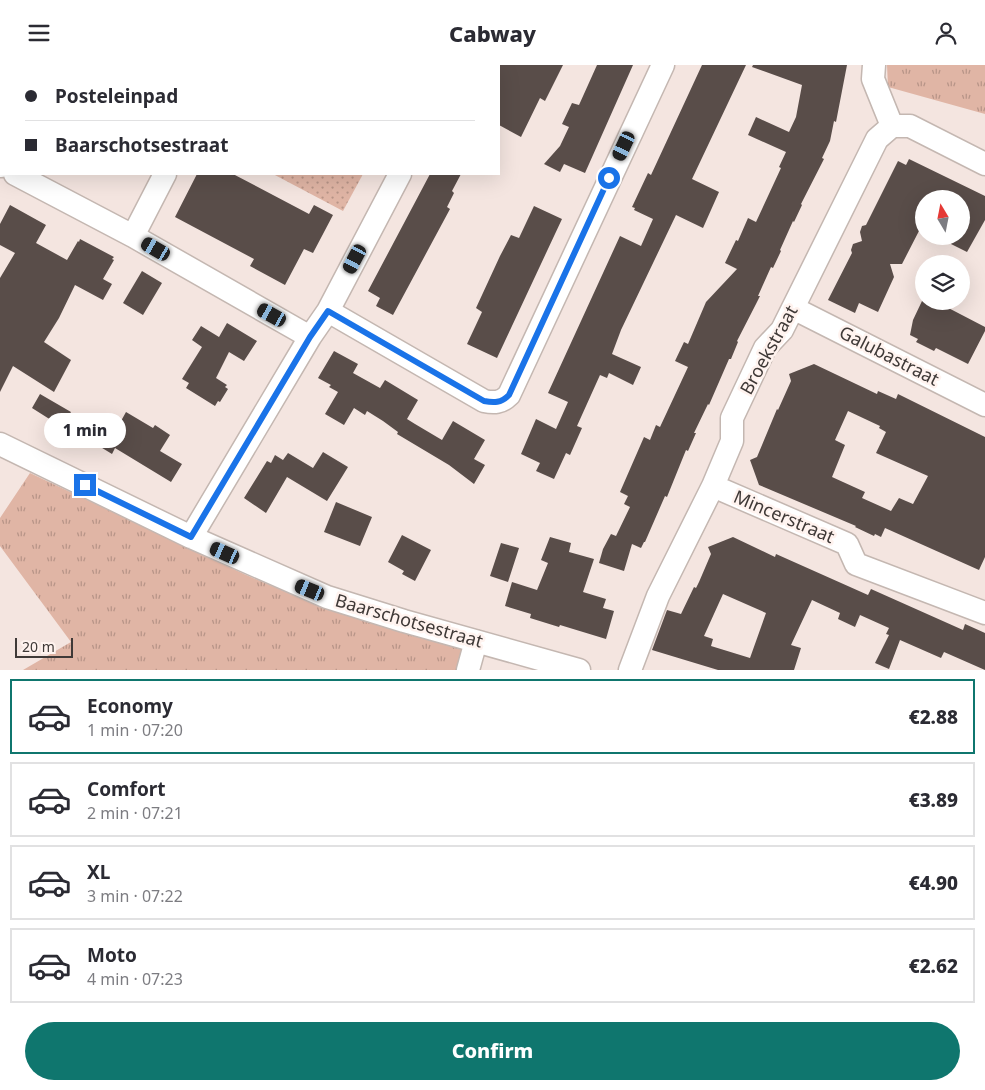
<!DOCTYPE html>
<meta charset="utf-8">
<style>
body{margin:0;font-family:"Noto Sans",sans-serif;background:#f2f2f3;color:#2b2b33;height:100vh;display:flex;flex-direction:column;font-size:19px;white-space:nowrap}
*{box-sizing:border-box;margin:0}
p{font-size:16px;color:#7c7c81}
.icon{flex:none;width:28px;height:28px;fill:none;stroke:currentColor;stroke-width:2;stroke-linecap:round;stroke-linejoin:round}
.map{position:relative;height:605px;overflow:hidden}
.panel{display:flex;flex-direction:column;background:#fff;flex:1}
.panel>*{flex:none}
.banner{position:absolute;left:0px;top:0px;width:500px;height:110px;box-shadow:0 5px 20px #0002;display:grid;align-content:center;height:110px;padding:0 25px;background:#fff}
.needle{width:32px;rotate:350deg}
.tools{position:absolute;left:915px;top:125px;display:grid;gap:10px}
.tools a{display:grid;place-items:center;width:55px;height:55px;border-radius:50%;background:#fff;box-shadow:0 5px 20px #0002;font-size:25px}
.scale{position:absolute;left:15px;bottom:12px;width:58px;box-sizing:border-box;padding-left:5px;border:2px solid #3f3937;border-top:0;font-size:14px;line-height:18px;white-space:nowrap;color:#3f3937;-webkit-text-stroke:4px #fff3ef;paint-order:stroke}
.end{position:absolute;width:22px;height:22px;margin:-11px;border:6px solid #1a73e8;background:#fff;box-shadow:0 0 0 2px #fff}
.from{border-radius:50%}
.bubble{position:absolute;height:35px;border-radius:18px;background:#fff;box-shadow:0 5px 20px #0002;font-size:16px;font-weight:800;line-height:35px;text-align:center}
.car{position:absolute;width:15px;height:30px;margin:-15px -8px;border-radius:6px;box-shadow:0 0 4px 1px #0007;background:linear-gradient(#222 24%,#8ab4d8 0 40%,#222 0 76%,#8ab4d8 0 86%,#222 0)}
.banner b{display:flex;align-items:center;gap:18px;height:48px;font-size:19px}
.banner b+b{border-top:1px solid #e1e1e2}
.banner i{width:12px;height:12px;background:#2b2b33}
ul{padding:9px 0 0;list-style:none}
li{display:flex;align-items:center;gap:15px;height:75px;margin:0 10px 8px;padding:0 15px;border:2px solid #e1e1e2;border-radius:0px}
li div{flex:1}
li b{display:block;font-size:19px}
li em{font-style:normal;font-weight:800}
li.selected{border-color:#0f766e}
li>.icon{width:45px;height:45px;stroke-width:1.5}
.action{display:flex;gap:10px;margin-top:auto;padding:10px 25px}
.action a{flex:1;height:58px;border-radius:30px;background:#0f766e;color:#fff;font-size:20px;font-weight:800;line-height:58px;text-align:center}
header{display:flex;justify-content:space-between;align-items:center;height:65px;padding:0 25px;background:#fff;font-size:22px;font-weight:800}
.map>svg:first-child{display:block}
</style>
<header><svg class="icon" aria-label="menu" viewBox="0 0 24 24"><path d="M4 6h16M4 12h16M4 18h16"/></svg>Cabway<svg class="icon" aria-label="person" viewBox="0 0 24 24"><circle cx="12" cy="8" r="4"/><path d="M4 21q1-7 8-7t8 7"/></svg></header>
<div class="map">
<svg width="985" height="605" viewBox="0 0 985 605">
<defs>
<pattern id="grass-tufts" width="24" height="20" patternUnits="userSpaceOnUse" patternTransform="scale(1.25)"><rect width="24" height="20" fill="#e0b5a5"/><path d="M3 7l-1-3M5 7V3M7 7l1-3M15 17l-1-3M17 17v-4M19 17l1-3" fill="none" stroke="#b79487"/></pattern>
<pattern id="park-dots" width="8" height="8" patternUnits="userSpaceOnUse" patternTransform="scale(1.25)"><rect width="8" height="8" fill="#e0b5a5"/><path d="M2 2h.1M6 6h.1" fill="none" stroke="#b79487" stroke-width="1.8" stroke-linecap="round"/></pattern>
</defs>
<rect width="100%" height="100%" fill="#f4e5e0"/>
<path fill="url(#grass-tufts)" d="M887,0H985V49L888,22Z
M30,408L244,509L321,542L467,581L462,605H23L71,577L0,481V453Z"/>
<path fill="url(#park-dots)" d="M273,109H363L343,146Z"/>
<path fill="#594d49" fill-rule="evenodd" d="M499,0H563L545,36L540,33L521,72L499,60Z
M597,0H633L585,108L564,99L560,107L544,99L560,81L569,62L562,59L572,38L579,40Z
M702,0H746L692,114L719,127L703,163L676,150L621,265L612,289L641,302L633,320L609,308L607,313L600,310L577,361L582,363L570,390L566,388L554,414L536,406L540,398L521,389L536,354L556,364L568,337L548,328L620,171L641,181L653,154L634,145L635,143L632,142L648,108L651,110Z
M753,0H847L836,57L834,56L830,76L822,93L824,94L801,139L802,140L794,157L793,156L780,185L781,186L773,203L771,202L758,231H760L756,239L737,276L738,277L731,294H729L709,340L708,339L694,368H696L688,386L686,385L667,432L665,431L645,477H644L641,483L632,479L624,506L599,498L603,484L611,469L616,471L630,442L624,439L628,431L620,427L644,372L650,375L656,360L660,362L688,302L675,296L684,277L688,279L706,237L737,204L725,198L736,175L738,176L748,153L756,157L781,103L779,102L786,87L748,70L756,52L789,67L796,52L802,20L752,2Z
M909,94L985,131V155L967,187L951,179L955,171H961V134H924V166L920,164L902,199H890L894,212L878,247L859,238L855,248L828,235L852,188L851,185L853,179L862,176L860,167L862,161L866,160L898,96L906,100Z
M197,109H233L309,149L314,140L333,150L313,188L304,184L285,220L250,201L254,194L175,152Z
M430,109H461L452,126L454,128L447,142L450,144L393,250L376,241L380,233L368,226Z
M10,140L46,160L36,178L67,195L78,176L79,177L80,174L114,192L112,194L114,195L103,214L112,219L103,235L75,220L59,253L44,277L71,295L54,327L13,301L0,327V213L15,188L0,180V159Z
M534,141L562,154L497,293L467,279L482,247L476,243L500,191L511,170L519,173Z
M142,206L162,218L143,250L123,238Z
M922,236H935L985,262V266L968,299L936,283L934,286L916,277L918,274L910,270L913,255Z
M227,258L257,276L244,296L229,287L216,313L227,320L225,322L228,324L220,337L218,336L215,341L186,323L189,318L182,314L202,282L192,275L201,261L219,272Z
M334,286L358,299L353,308L380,323L385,315L418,335L407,354L415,359L442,375L453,356L485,375L474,394L485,400L474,419L449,400L397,369L398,367L383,356L367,346L365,350L354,343L344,360L325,349L338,327L329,322L331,320L318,313Z
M814,299L877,329L878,326L896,334L898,329L985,372V492L979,505L885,463L881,472L875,469L874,471L855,462L856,461L759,420L750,395L757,392L777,344L778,345L791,316L789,309ZM848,346L880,361L879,363L886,367L876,388L928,411L913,439L899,433L891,446L862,433L865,427L832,412L845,380L835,375Z
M40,329L71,347L62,362L32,343Z
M126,347L153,363L155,360L170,370L160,386L182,399L171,417L115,383L112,389L94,378L111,350L121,356Z
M323,387L348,402L327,436L287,412L266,448L244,433L267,396L271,398L275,390L283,395L288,388L313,403Z
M336,437L372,452L360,481L324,467Z
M402,470L431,485L415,516L402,509L404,506L388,497Z
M550,472L571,478L569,487L594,494L583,527L606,534L603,543L614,546L606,574L560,560L559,562L530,553L531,549L505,541L512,517L537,525L548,498L541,495Z
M733,472L775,492L776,489L868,530L871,524L963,565L965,559L985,568V605L944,587L941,593L900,575L889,604L875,598L889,570L886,569L889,563L860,550L855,562L838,554L840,548L812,535L791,580L801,583L794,605H718L652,585L667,545L681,549L694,522L696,523L699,517L711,489L708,482ZM723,529L766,548L750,593L711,581L713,574L704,571Z
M501,478L519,483L508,517L490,511Z"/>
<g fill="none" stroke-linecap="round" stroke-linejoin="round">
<g stroke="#c4b7b1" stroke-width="25">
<path id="minor" d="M247,0L250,1
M220,1L221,0
M456,1L457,0
M892,61H910L985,99
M0,101H1
M15,109L133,171L310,272
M133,171L165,109
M793,243L985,340
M328,246L484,336C494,338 501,338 509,330L663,0
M0,379L191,472L327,532L404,556L579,605
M713,421L847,479L856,499L985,548
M191,472L310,272L328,246L400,109
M468,605L476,576
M630,605L658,531L713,421L732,376V353L765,283L782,265L877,74L892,61L873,14L874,0"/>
</g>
<use href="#minor" stroke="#fff" stroke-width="22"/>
</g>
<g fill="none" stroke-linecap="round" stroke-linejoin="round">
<path stroke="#1a73e8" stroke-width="6" d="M85,420L191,472L310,272L328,246L484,336C494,338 501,338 509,330L609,113"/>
</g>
<g text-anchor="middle" stroke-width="5" stroke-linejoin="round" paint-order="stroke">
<g font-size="18" fill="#3f3937" stroke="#fff3ef">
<text transform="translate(769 285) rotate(-61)" y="6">Broekstraat</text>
<text transform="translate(889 291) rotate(27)" y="6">Galubastraat</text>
<text transform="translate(784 452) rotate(23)" y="6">Mincerstraat</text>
<text transform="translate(409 556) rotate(16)" y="6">Baarschotsestraat</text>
</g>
</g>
</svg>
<div class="tools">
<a><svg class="needle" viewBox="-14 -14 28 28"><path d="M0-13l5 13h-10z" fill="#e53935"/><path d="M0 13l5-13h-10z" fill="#7c7c81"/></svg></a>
<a><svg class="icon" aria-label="layers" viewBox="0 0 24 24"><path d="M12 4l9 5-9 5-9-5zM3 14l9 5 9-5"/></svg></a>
</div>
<div class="scale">20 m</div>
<i class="end from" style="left:609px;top:113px"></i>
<i class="end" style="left:85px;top:420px"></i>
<div class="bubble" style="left:44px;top:348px;width:82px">1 min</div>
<i class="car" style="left:624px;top:81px;rotate:205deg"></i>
<i class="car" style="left:156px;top:184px;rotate:300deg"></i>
<i class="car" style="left:355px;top:194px;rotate:208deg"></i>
<i class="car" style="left:272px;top:250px;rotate:299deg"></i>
<i class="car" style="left:225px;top:488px;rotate:294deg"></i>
<i class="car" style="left:310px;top:525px;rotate:292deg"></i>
<div class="banner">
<b><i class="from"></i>Posteleinpad</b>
<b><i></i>Baarschotsestraat</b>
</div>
</div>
<section class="panel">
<ul>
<li class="selected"><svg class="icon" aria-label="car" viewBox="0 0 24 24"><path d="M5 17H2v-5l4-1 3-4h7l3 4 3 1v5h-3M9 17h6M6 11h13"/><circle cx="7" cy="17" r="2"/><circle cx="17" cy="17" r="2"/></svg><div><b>Economy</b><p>1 min · 07:20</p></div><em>€2.88</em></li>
<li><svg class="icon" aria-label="car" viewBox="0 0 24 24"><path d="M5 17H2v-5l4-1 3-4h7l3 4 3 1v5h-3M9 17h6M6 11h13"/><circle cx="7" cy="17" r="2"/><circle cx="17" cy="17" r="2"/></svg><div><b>Comfort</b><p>2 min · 07:21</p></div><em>€3.89</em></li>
<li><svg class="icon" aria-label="car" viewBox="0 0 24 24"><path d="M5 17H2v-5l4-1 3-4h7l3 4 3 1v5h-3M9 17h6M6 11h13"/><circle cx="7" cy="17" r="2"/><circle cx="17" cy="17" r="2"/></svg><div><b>XL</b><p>3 min · 07:22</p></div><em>€4.90</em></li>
<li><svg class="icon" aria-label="car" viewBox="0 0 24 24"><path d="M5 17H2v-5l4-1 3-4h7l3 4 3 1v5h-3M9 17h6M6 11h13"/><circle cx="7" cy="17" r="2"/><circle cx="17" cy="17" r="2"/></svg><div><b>Moto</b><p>4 min · 07:23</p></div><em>€2.62</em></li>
</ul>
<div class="action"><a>Confirm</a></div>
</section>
